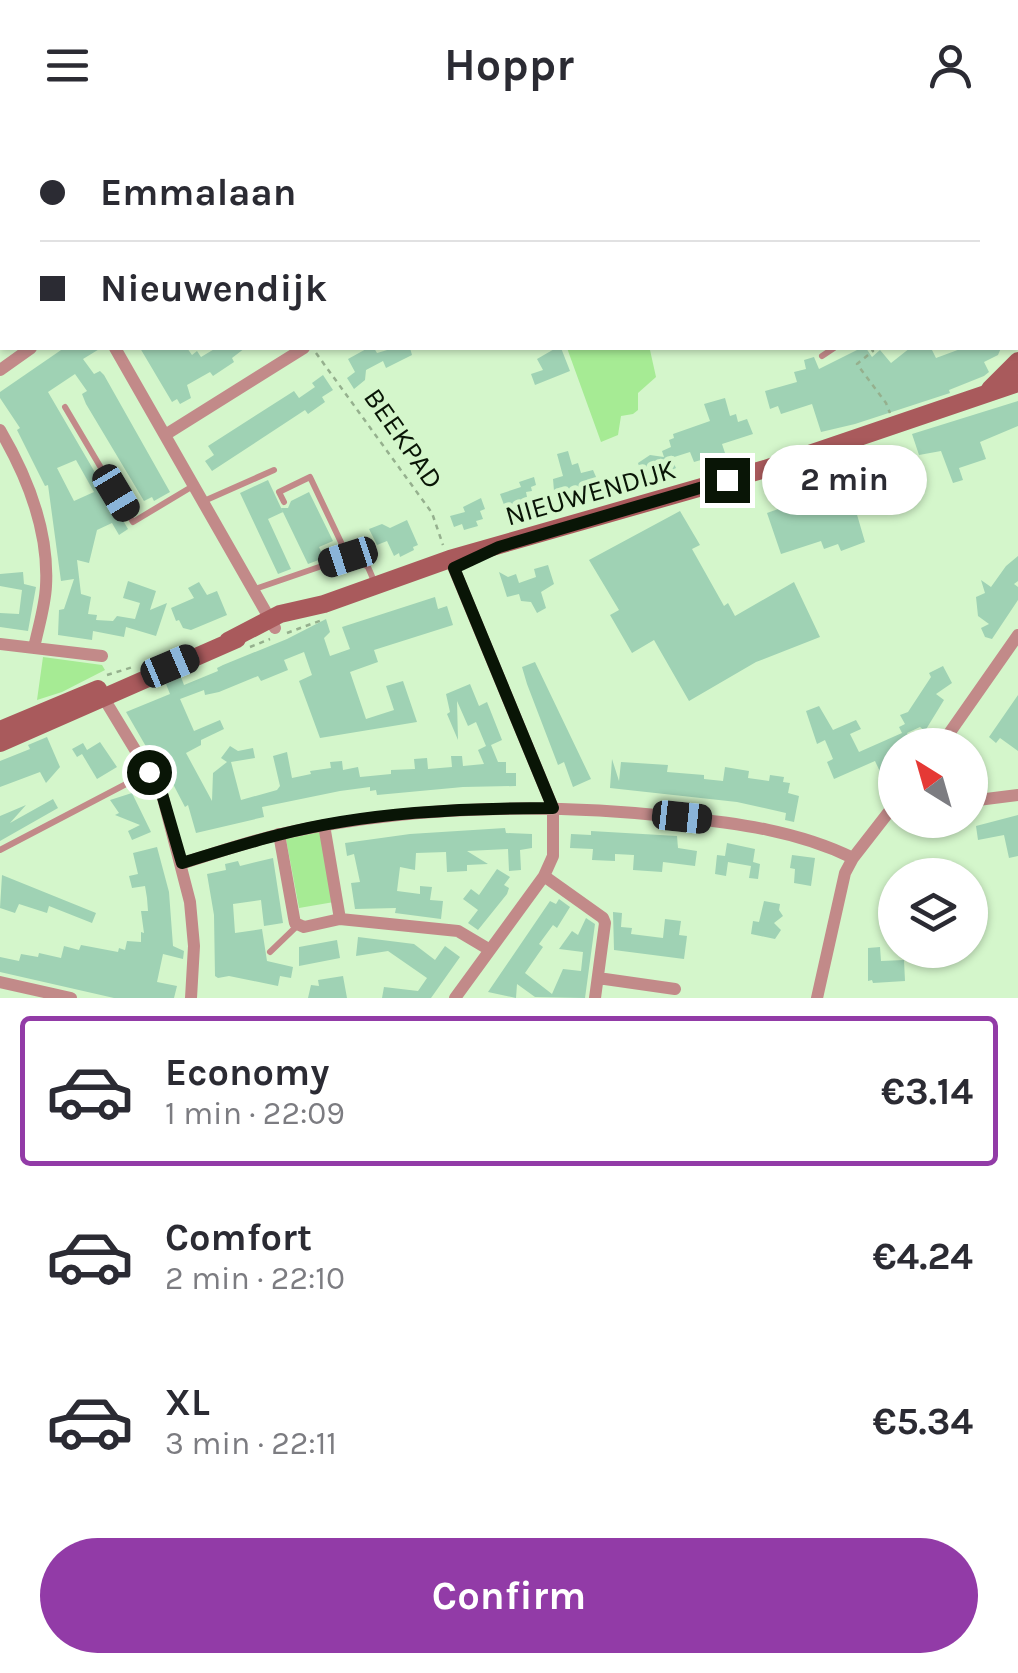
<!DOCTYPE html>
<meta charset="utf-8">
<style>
body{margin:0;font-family:Karla,sans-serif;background:#f7f7f7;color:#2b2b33;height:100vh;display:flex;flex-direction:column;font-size:38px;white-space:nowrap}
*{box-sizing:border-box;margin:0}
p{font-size:32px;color:#7c7c81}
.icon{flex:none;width:55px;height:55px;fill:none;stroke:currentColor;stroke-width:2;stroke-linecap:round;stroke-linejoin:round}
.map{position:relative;height:868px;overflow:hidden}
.drawer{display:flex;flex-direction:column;background:#fff;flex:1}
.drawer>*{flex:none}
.top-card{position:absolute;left:0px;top:0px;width:1020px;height:220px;box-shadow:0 2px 8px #0004;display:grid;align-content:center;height:220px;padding:0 40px;background:#fff}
.needle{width:65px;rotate:323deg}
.controls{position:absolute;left:878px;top:598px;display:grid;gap:20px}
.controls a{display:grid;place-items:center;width:110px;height:110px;border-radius:50%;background:#fff;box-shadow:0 2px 8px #0004;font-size:50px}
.end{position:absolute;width:45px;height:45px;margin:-22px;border:12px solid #091506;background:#fff;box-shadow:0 0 0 5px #fff}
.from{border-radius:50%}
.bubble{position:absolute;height:70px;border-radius:35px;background:#fff;box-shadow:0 2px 8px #0004;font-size:32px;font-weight:700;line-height:70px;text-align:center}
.car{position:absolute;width:30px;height:60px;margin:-30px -15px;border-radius:12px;box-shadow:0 0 8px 2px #0007;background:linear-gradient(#222 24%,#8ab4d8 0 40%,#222 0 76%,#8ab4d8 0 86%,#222 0)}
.top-card b{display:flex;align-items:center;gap:35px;height:95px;font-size:38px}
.top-card b+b{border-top:2px solid #e1e1e2}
.top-card i{width:25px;height:25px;background:#2b2b33}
ul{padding:18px 0 0;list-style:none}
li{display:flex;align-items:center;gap:30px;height:150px;margin:0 20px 15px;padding:0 20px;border:5px solid transparent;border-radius:10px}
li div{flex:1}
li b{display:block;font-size:38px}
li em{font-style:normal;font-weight:700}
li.active{border-color:#923ba7}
li>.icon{width:90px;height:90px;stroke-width:1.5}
.button{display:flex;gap:20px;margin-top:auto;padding:20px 40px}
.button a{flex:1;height:115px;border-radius:60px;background:#923ba7;color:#fff;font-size:40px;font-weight:700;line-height:115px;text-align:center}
header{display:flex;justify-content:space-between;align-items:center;height:130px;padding:0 40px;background:#fff;font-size:45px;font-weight:700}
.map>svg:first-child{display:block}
</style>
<header><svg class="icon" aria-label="menu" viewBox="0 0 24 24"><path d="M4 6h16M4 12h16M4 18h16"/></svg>Hoppr<svg class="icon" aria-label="person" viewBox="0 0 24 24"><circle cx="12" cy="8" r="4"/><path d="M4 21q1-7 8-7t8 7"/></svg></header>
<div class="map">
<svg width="1018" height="868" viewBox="0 0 1018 868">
<rect width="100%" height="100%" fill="#d4f6cb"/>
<path fill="#a6eb94" d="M567,218H657L650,220L656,247L638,263V280L633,284L621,286L618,305L601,312Z
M43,527L102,535L105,540L62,562L37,570Z
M320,702L334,772L299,778L286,709Z"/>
<path fill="#9fd2b4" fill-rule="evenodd" d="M64,218H101L83,229L94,244L100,241L104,245L170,362L154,371L152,367L144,371L86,274L82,264L87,261L75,244L48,262L128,399L119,405L112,393L97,400L89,433L77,430L81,464L91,467L88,484L97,485L96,490L113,491L117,486L135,489L140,473L123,468L128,451L156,461L150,480L167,473L156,506L126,497L124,507L93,501L92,510L58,505L59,480L64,479L74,449L61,451L48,355L45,356L17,300L20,298L0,268V262ZM76,330L94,362L74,371L57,338Z
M140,218H187L192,225L197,221L201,227L216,218H245L232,228L234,232L213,246L210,242L187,255L191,268L180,274L177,269L172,272Z
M368,218H374L377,223L394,218H410L412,225L386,238L383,231L366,240L365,250L354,259L347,248L355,242L348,229Z
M556,218H561L570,241L535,255L531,244L543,240L537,229Z
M861,218H866L872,227L880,220L891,233L910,218H931L936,228L963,218H1001L998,225L984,232L989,242L984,246L949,260L950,263L855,294L821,302L812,274L781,284L778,276L770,279L765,261L797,252L794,242L806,239L804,230L814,227L819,239Z
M323,245L333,260L322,267L325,272L308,284L305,280L212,341L205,331L214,325L208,316L294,261L299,268L315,257L312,253Z
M725,268L730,286L736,284L738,292L747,289L753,304L722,314L725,323L694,332L690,322L671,328L676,338L657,347L643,348L638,333L650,325L664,327L662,321L671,317L669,310L674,308L673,304L710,291L704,274Z
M1018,271V296L980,312L986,329L959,338L963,350L953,353L941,321L919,325L912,304Z
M568,321L572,335L578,333L581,343L593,340L600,356L593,358L594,362L555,373L553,349L563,346L557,324Z
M534,347L536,355L531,357L532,361L526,362L527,367L524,368L527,377L507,383L500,364L521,357L519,352Z
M268,350L283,382L268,389L291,439L278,444L240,363Z
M848,354L865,412L841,421L838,414L824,419L821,411L781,424L767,383Z
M309,362L333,411L319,417L324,428L308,434L281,378H288L291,371Z
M481,368L485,379L480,381L483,389L476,391L478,396L464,400L462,394L454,397L450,386L465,382L463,377Z
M680,381L700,415L692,419L724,476L728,473L735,486L794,452L820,507L756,532L689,571L654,510L632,523L610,485L619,480L589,430Z
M407,390L418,415L413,417L414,420L400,427L399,423L394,426L387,411L377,415L369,399L382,394L390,398Z
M1018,426V451L1014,454L1018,457V470L992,509L985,507L981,498L989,494L978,486L976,467L985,463L981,450L991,457L1006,436Z
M548,435L554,454L541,462L546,478L537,483L531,472L521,471L519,464L507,467L499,442L508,447L516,444L519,453L536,447L534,439Z
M23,442L24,454L36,457L28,501L0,497V483L19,484L22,460L0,456V444Z
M199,452L207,465L217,461L227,485L191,500L183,498L179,490L176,491L171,478L194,468L188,458Z
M435,467L438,479L447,476L453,495L374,520L378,532L350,542L366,589L394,580L386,556L403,551L417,592L320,608L299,551L312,545L304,522L284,530L288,540L261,551L258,546L219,562L205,565L204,560L180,569L194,601L220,590L224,599L201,610V615L186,623L212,671L213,643L227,632L221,628L230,616L238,621L253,618L255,628L231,632L241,670L277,660L280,656L273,626L287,622L292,648L311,644L310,641L331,638L330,632L342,631L343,640L358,637L360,647L391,644V640L415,639L414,629L427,628L428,639L452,637L451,626H462L463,636L484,634L478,620L486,616L476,592L468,596L457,571L458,610L447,584L450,582L446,564L470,554L479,576L487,572L502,610L491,615L498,632H506V643H516V656L463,657L377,665L376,660L370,661V657L340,661L262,677L264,687L196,703L188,675L185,677L160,629L155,632L126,582L170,564L166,554L181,547L184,555L218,541L217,538L223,535L287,509L326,489L330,502L324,508L330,526L350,519L342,497Z
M535,532L591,649L573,657L564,632L558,635L527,554L522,537Z
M943,536L952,553L936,564L944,570L925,601L920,597L907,603L912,615H895V643L883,648L875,631L834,649L827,632L833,629L825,610L817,614L806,581L819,576L833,600L856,590L861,599L850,604L859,622L902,603L899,597L905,594L900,585L908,582L931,547L929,543Z
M1018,565V621L1000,608L996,613L989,607Z
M47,607L60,637L46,653L40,642L0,657V631L30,619L28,615Z
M100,612L117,637L97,649L82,624L77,627L72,619L83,613L87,620Z
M612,629L619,651L621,632L668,635L667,642L704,645V649L723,651L725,637L749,641L748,648L769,651L770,645L784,647L783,652L790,653L788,663L799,666L794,692L785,690L786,683L737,672L610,658Z
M132,663L151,702L132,710L128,701L140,695L115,685L119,683L110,670Z
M53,669L58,678L0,711V686L26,675L10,693Z
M1018,685V726L1009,728L1004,705L978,710L976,696Z
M505,698L506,703L532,704V718L520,720L521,740L509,741L508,719L467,721L488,734L467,735V741L447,742L446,722L416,723L415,740L400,737L397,761L420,764V756L432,757L430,770L443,771L441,789L395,783L396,778L355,779L351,753L360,752L354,724L347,726L345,713L410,704Z
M591,701L677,706L678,718L697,721L695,736L663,732L662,742L633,740L634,725L615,724V731L592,730L593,719L570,718L571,704L591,705Z
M727,713L755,719L753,732L760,734L758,749L749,748L751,736L728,732L726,746L715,744L717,725L725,726Z
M157,717L169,762L173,816L184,821L183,829L163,824L157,852L177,856L174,868H114L0,842V827L19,831L21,824L38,827L39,823L61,828L64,816L79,820L81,815L118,822L119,818L125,820L127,811L141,812V802L144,803L141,781H148L147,768L145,756L132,758L129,746L138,744L133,723Z
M792,725L815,728L811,756L794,753L795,739L790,738Z
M273,728L283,793L264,796L261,770L233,774L235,803L262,799L267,831L293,837L291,848L280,846L278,856L229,846L218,848L215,846L214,785L207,744L226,740L225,734L238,731L240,736Z
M497,739L510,747L504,755L509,758L507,764L478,800L468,793L478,780L463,769L471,759L479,765Z
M2,745L96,783L92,793L49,776L47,783L19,774L15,783L0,778Z
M559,769L570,777L557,798L553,795L539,814L543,817L525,843L552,864L563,839L581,841L583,822L559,819L572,801L578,805L586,788L595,794L585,868L535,867L517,854L516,868L488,862L550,771L556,774Z
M764,771L780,774L779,780L783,786L774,793L781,800L775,809L751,804L753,791L759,792Z
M613,782L622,783L621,797L632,798L631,804L663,808L665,789L681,791L679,805L687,806L684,829L614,820Z
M358,807L414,814L435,830L445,816L460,827L431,868H382L384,857L418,861L427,848L388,821L356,826Z
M337,810L340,828L299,836V817Z
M880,817L881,831L904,830L905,851L873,853L872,850L868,851V818Z
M343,846L347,868H308L311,855L319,856L318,850Z"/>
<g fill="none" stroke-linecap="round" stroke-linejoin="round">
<path stroke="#95b08e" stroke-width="2.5" stroke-dasharray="5 5" stroke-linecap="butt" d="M39,2L41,0
M249,2L253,0
M1018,206V208
M1018,212V210
M871,218L873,221L857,234L886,273L890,283
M316,223L432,383L443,415
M287,503L322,490
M250,517L270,509
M107,545L133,537"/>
<path stroke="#c28a89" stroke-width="6" d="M822,226L834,218
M65,277L133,392L193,356
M204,371L274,340
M284,372L279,362L310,347L348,427
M255,459L351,426L368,437L374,451
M0,720L149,642
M270,822L298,795"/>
<path stroke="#c28a89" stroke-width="12" d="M143,0L145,2
M316,0L317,2
M607,0V2
M643,0V2
M130,2L132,0
M426,2L431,0
M873,2L875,0
M0,46L2,49
M0,137L2,134
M115,218L275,498
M0,240L31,218
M0,300C27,346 49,402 46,456C45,477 38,498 34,518
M165,305L304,218
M450,429L553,678V726L544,746L455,868
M0,514L102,526
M100,562L162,664L190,772L194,816L191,868
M941,615L1018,505
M970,671L1018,665
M279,704L294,788L295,793L304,797L340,789L324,695
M183,733C216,723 250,711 285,703C414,675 545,673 677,687C737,693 798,701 853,728
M544,746L603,788L605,793L595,868
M340,789L458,801L490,820
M598,848L675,859
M0,852L71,868
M817,868L845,743L853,728L895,674"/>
<path stroke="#a95a5c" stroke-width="18" d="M897,0L899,2
M1018,131V132
M1018,156V157
M990,259L1018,231
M228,511L280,484L324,474L450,429L765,339L1018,253
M0,600L98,559
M0,613L237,509"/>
</g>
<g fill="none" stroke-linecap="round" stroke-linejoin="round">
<path stroke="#091506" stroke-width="12" d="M149,642L162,664L182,733C214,723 246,713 278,705C367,682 462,678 553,678L454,438L499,417L727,350"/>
</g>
<g text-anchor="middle" stroke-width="10" stroke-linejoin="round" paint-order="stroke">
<g font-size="28" fill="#091506" stroke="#d4f6cb">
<text transform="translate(404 308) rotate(55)" y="10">BEEKPAD</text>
<text transform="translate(590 362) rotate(-16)" y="10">NIEUWENDIJK</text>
</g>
</g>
</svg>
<div class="controls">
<a><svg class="needle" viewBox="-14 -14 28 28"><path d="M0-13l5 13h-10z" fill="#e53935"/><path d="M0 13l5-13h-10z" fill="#7c7c81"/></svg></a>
<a><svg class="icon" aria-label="layers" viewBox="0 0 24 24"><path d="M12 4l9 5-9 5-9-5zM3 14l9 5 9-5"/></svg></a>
</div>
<i class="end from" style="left:149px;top:642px"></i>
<i class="end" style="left:727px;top:350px"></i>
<div class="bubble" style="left:762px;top:315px;width:165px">2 min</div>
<i class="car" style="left:116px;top:363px;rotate:149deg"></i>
<i class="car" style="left:348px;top:427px;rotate:252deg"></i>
<i class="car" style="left:170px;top:536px;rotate:67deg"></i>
<i class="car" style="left:682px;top:687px;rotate:96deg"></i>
<div class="top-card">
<b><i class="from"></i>Emmalaan</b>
<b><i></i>Nieuwendijk</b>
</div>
</div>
<section class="drawer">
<ul>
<li class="active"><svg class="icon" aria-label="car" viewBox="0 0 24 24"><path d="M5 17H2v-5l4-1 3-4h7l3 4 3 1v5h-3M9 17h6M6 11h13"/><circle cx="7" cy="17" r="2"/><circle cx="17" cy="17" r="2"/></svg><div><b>Economy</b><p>1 min · 22:09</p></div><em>€3.14</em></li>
<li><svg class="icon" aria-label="car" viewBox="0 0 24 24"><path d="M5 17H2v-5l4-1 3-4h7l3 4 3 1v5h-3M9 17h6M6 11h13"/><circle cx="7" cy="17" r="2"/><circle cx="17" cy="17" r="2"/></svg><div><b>Comfort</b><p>2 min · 22:10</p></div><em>€4.24</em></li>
<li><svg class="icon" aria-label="car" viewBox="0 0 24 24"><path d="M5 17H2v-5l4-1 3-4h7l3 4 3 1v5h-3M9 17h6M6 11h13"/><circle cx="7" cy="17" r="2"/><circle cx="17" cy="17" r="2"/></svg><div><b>XL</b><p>3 min · 22:11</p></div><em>€5.34</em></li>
</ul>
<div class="button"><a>Confirm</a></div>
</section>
